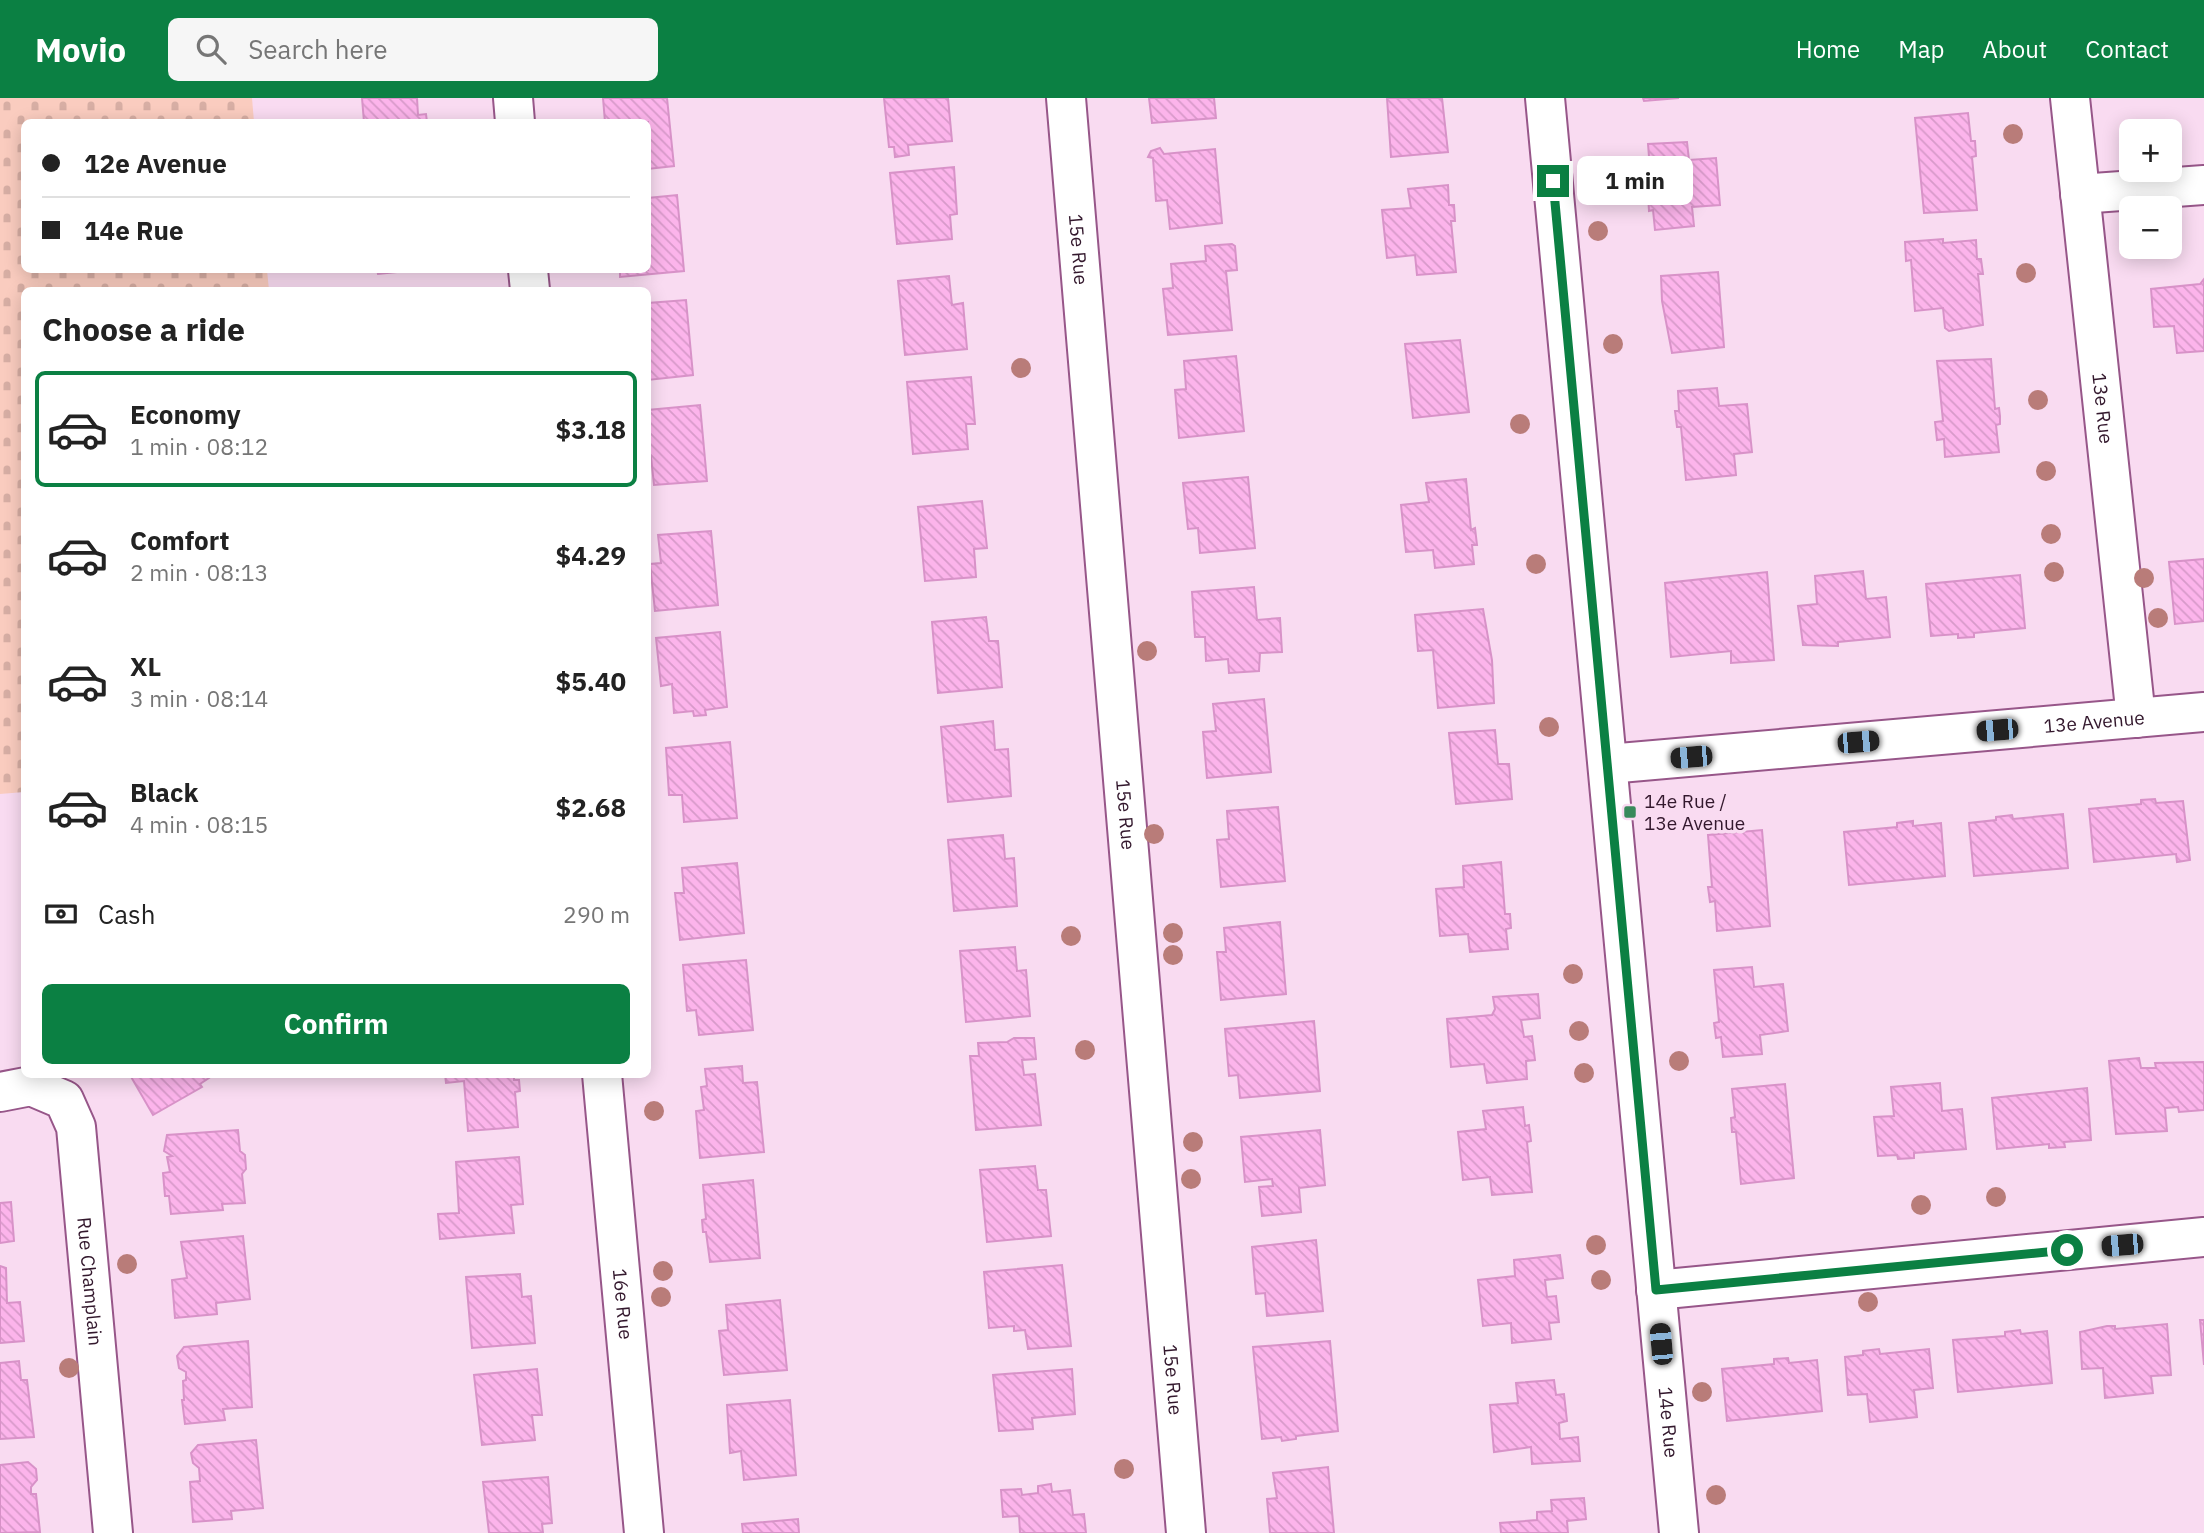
<!DOCTYPE html>
<meta charset="utf-8">
<style>
body{margin:0;font-family:"IBM Plex Sans",sans-serif;background:#f6f6f6;color:#222;height:100vh;display:flex;flex-direction:column;font-size:26px;white-space:nowrap}
*{box-sizing:border-box;margin:0}
p{font-size:23px;color:#767676}
.icon{flex:none;width:38px;height:38px;fill:none;stroke:currentColor;stroke-width:2;stroke-linecap:round;stroke-linejoin:round}
.map{position:relative;flex:1;overflow:hidden}
.side{position:absolute;left:21px;top:189px;width:630px;height:791px;display:flex;flex-direction:column;background:#fff;border-radius:10px;box-shadow:0 4px 18px #0003}
.side>*{flex:none}
.top-card{position:absolute;left:21px;top:21px;width:630px;height:154px;border-radius:10px;box-shadow:0 4px 18px #0003;display:grid;align-content:center;height:154px;padding:0 21px;background:#fff}
.buttons{position:absolute;left:2119px;top:21px;display:grid;gap:14px}
.buttons a{display:grid;place-items:center;width:63px;height:63px;border-radius:10px;background:#fff;box-shadow:0 4px 18px #0003;font-size:35px}
.end{position:absolute;width:32px;height:32px;margin:-16px;border:9px solid #0b8043;background:#fff;box-shadow:0 0 0 4px #fff}
.from{border-radius:50%}
.bubble{position:absolute;height:49px;border-radius:10px;background:#fff;box-shadow:0 4px 18px #0003;font-size:23px;font-weight:700;line-height:49px;text-align:center}
.car{position:absolute;width:21px;height:42px;margin:-21px -10px;border-radius:9px;box-shadow:0 0 5px 2px #0007;background:linear-gradient(#222 24%,#8ab4d8 0 40%,#222 0 76%,#8ab4d8 0 86%,#222 0)}
.top-card b{display:flex;align-items:center;gap:24px;height:66px;font-size:26px}
.top-card b+b{border-top:2px solid #e0e0e0}
.top-card i{width:18px;height:18px;background:#222}
ul{padding:0;list-style:none}
li{display:flex;align-items:center;gap:21px;height:116px;margin:0 14px 10px;padding:0 7px;border:4px solid transparent;border-radius:10px}
li div{flex:1}
li b{display:block;font-size:26px}
li em{font-style:normal;font-weight:700}
li.selected{border-color:#0b8043}
li>.icon{width:63px;height:63px;stroke-width:1.5}
h2{padding:0 21px;font-size:32px;line-height:84px}
.pay{display:flex;align-items:center;gap:18px;height:77px;padding:0 21px;font-size:26px}
.pay p{margin-inline-start:auto}
.action{display:flex;gap:14px;margin-top:auto;padding:14px 21px}
.action a{flex:1;height:80px;border-radius:10px;background:#0b8043;color:#fff;font-size:28px;font-weight:700;line-height:80px;text-align:center}
header{display:flex;align-items:center;gap:42px;box-sizing:border-box;height:98px;padding:0 35px;background:#0b8043;color:#fff}
header strong{font-size:33px}
nav{display:flex;gap:38px;margin-inline-start:auto;font-size:24px}
.search{width:490px;height:63px;background:#f6f6f6;display:flex;align-items:center;gap:18px;box-sizing:border-box;padding:0 24px;border-radius:10px;color:#767676;font-size:26px}
.map>svg:first-child{display:block}
</style>
<header>
<strong>Movio</strong>
<div class="search"><svg class="icon" aria-label="search" viewBox="0 0 24 24"><circle cx="10" cy="10" r="6"/><path d="M15 15l6 6"/></svg>Search here</div>
<nav><a>Home</a><a>Map</a><a>About</a><a>Contact</a></nav>
</header>
<div class="map">
<svg width="2204" height="1435" viewBox="0 0 2204 1435">
<defs>
<pattern id="cemetery-stones" width="16" height="16" patternUnits="userSpaceOnUse" patternTransform="scale(1.75)"><rect width="16" height="16" fill="#faccbf"/><path d="M2 7V4a2 2 0 0 1 4 0v3zM10 15v-3a2 2 0 0 1 4 0v3z" fill="#d7aea4"/></pattern>
<pattern id="building-back-hatch" width="6" height="6" patternUnits="userSpaceOnUse" patternTransform="scale(1.75)"><rect width="6" height="6" fill="#fcb4eb"/><path d="M-1 5l2 2M0 0l6 6M5-1l2 2" fill="none" stroke="#d89aca"/></pattern>
</defs>
<rect width="100%" height="100%" fill="#f9dbf1"/>
<path fill="url(#cemetery-stones)" d="M0,0H252L254,24H24V172H267L269,192H24V694L0,696Z"/>
<path fill="url(#building-back-hatch)" stroke="#d892c8" stroke-width="2" d="M362,0H417L418,17L426,16L427,24H364Z
M603,0H667L674,68L648,71V24H605Z
M884,0H948L952,43L908,47L909,57L895,59L894,49H889Z
M1149,0H1214L1216,20L1152,25Z
M1387,0H1442L1448,54L1391,59Z
M1643,0H1679L1644,3Z
M1968,15L1971,43H1975L1976,58L1972,59L1977,112L1924,115L1915,20Z
M1687,44L1689,62L1716,60L1720,107L1692,109L1694,128L1655,132L1653,112L1649,113L1648,96H1652L1648,46Z
M1160,50L1164,56L1215,51L1222,125L1170,131L1167,102L1156,103L1153,60L1148,59L1151,53Z
M954,69L957,116L950,117L952,141L897,146L890,75Z
M1448,87L1449,107H1454L1455,123H1451L1456,174L1417,177L1415,157L1387,160L1382,112L1411,110L1408,91Z
M677,97L684,173L620,179V172H648V100Z
M1943,141V145L1976,142L1977,161H1981L1983,176H1978L1983,227L1949,233L1945,230L1943,210L1915,213L1911,162L1906,163L1905,144Z
M1232,146L1235,148L1237,172L1226,173L1232,232L1168,237L1163,191L1173,190L1171,166L1206,163L1205,148Z
M377,172H417L378,176Z
M1718,174L1724,249L1672,255L1662,203L1661,178Z
M949,178L952,207L963,205L967,251L905,257L898,183Z
M2204,181V253L2177,255L2174,228L2154,229L2151,191L2200,186Z
M686,202L693,277L648,282V205Z
M1460,242L1469,314L1413,320L1405,246Z
M1236,258L1244,333L1179,340L1175,292L1186,291L1184,263Z
M1991,261L1995,311L1999,310L2000,318V326L1996,327L1999,354L1945,359L1944,341L1937,342L1935,324L1943,323L1937,263Z
M971,279L975,326H966L968,351L913,356L907,284Z
M1717,290L1719,308L1747,306L1752,354L1734,356L1736,377L1686,382L1681,329H1677L1675,313H1679L1678,293Z
M700,307L707,383L654,387L651,359L648,360V312Z
M1248,379L1255,450L1200,455L1198,430L1188,431L1183,385Z
M1466,381L1471,432L1475,430L1477,447H1472L1474,466L1435,470L1433,452L1406,454L1401,407L1429,404L1426,385Z
M982,403L987,450L974,451L976,479L925,483L918,409Z
M711,433L718,507L655,513L650,466L661,465L658,437Z
M2204,461V523L2175,526L2169,464Z
M1863,473L1866,501L1886,499L1890,539L1838,544V548L1803,547L1798,508L1817,506L1815,478Z
M1767,474L1774,562L1731,565V553L1671,559L1665,485Z
M2020,477L2025,530L1974,535V539L1958,540V536L1931,538L1926,486Z
M1254,489L1257,522L1280,520L1282,554L1260,555L1259,573L1229,575L1228,561L1206,563L1205,539H1195L1192,494Z
M1483,511L1492,562L1494,605L1438,610L1433,552L1418,553L1415,517Z
M986,519L989,543H998L1002,589L938,595L932,524Z
M720,534L727,609L705,612L706,617L694,618L693,613L674,615L672,586L661,588L656,540Z
M1264,601L1271,674L1207,680L1203,634L1216,633L1213,606Z
M993,623L995,652L1008,651L1011,698L948,704L941,629Z
M1495,632L1498,666H1509L1512,701L1456,706L1449,635Z
M730,644L737,720L684,724L682,697H669L666,650Z
M2155,701L2156,705L2183,703L2190,762L2177,764L2176,756L2094,764L2089,711L2141,706V702Z
M1278,709L1285,783L1221,789L1217,742L1229,741L1227,713Z
M2063,716L2068,770L1974,778L1969,725L1996,722V719L2012,717L2013,721Z
M1913,723V728L1941,725L1945,778L1849,787L1844,734L1897,729V725Z
M1762,732L1770,828L1717,833L1715,803L1710,804L1708,789H1712L1708,737Z
M1003,737L1005,761L1014,760L1017,808L954,813L948,742Z
M1501,764L1505,816H1510L1511,830L1506,831L1508,851L1470,854L1468,836L1440,838L1436,791L1464,789L1463,768Z
M737,765L744,835L680,842L675,795H684L682,770Z
M1280,824L1286,896L1221,902L1217,854H1226L1224,830Z
M1015,849L1017,873L1026,872L1030,918L966,924L960,853Z
M746,862L753,932L699,937L696,912L687,913L683,867Z
M1752,869L1754,889L1783,886L1788,933L1760,937L1762,956L1723,959L1721,939L1716,940L1714,925L1719,924L1714,872Z
M1538,896L1540,920L1521,922L1524,939L1532,938L1535,962L1526,963L1527,981L1487,985L1484,966L1451,969L1447,921L1492,917L1495,911L1493,899Z
M1314,923L1320,993L1240,1000L1238,977L1229,978L1225,931Z
M1014,940H1034L1036,961L1022,962L1024,977L1035,976L1041,1027L976,1032L970,958H979L978,945L1007,944Z
M2139,960L2141,970H2156L2155,965L2204,964V1012L2179,1014L2178,1009L2165,1010L2167,1033L2116,1036L2109,963Z
M742,968L743,985L757,984L764,1054L700,1060L696,1013L704,1012L701,989L707,988L705,971Z
M215,976L200,986L202,989L153,1017L130,977Z
M445,976H514V982H519L520,993L515,994L518,1029L468,1033L464,983L446,985Z
M1940,985L1942,1013L1962,1011L1966,1051L1914,1055V1060L1898,1061L1897,1057L1878,1058L1874,1019L1894,1018L1891,989Z
M1785,986L1794,1080L1741,1086L1736,1034H1732L1731,1020L1735,1019L1732,991Z
M2087,990L2091,1042L2064,1044L2065,1049L2049,1050V1046L1997,1051L1992,1000Z
M1523,1009L1525,1028L1529,1027L1531,1043L1527,1044L1532,1094L1492,1097L1490,1079L1463,1082L1458,1034L1486,1031L1483,1013Z
M238,1032L240,1053L245,1057L246,1071L242,1076L245,1105L222,1106L223,1112L171,1116L169,1098H165L163,1075L170,1074L167,1059L172,1058L164,1053L167,1037Z
M1320,1032L1325,1087L1299,1090L1301,1114L1262,1118L1259,1089L1273,1088L1272,1081L1245,1084L1241,1039Z
M519,1059L523,1106L511,1107L514,1135L440,1141L438,1116L459,1115L456,1064Z
M1035,1068L1038,1092H1046L1051,1138L987,1144L980,1072Z
M753,1082L760,1160L710,1164L706,1134H703L702,1122L706,1121L703,1087Z
M11,1104L14,1143L0,1145V1105Z
M243,1138L250,1201L216,1205L217,1216L175,1220L172,1182L187,1180L181,1144Z
M1316,1142L1323,1213L1267,1218L1265,1195L1256,1196L1252,1149Z
M1560,1157L1563,1180L1545,1182L1547,1199L1556,1198L1559,1224L1549,1225L1551,1241L1512,1245L1511,1225L1483,1228L1478,1182L1515,1178L1514,1162Z
M1062,1167L1071,1248L1028,1251L1025,1232L1014,1233V1228L989,1230L984,1174Z
M0,1168L6,1170L7,1205L20,1204L24,1243L0,1245Z
M520,1176L522,1199L531,1198L535,1245L472,1250L466,1179Z
M780,1202L787,1272L724,1277L719,1233L728,1232L726,1207Z
M2200,1222H2204V1267Z
M2167,1226L2171,1277L2151,1278L2153,1295L2105,1300L2103,1270L2082,1271L2080,1234L2107,1228H2115V1231Z
M2020,1232L2021,1236L2047,1233L2052,1285L1958,1294L1953,1242L2005,1238V1234Z
M248,1243L252,1309L223,1311L225,1322L185,1326L182,1302H184L183,1283L186,1282V1274L179,1270L177,1258L184,1249Z
M1330,1243L1338,1333L1296,1338V1341L1282,1343L1281,1339L1262,1341L1253,1249Z
M1879,1251L1880,1256L1929,1251L1933,1290L1914,1292L1917,1319L1870,1324L1867,1296L1848,1297L1845,1259L1863,1257V1253Z
M1788,1260L1789,1265L1817,1262L1822,1313L1727,1323L1722,1271L1774,1266V1261Z
M19,1263L21,1282H27L34,1339L0,1341V1265Z
M537,1271L542,1317H532L535,1342L482,1347L474,1277Z
M1072,1271L1075,1316L1032,1320L1033,1331L999,1333L993,1277Z
M1554,1282L1556,1297L1564,1296L1567,1323L1559,1325L1560,1341L1578,1339L1580,1363L1532,1366L1531,1349L1494,1354L1490,1307L1518,1305L1516,1285Z
M790,1302L796,1377L744,1382L741,1353L730,1355L727,1307Z
M256,1342L263,1410L231,1413L232,1421L193,1424L190,1384L200,1383L199,1370L193,1365L191,1355L198,1347Z
M28,1364L36,1371L37,1382L31,1389V1396H36L40,1434L0,1435V1367Z
M1328,1369L1334,1435H1270L1267,1401L1277,1400L1273,1375Z
M548,1379L552,1425L542,1426L543,1435H489L483,1384Z
M1051,1386L1052,1394L1070,1392L1073,1417L1084,1416L1086,1435H1020L1019,1418L1003,1419L1001,1392L1021,1391L1022,1397L1038,1395V1388Z
M1584,1400L1586,1421L1567,1423L1568,1435H1501L1500,1425L1537,1422V1414L1552,1413L1551,1402Z
M798,1421L799,1435H743L742,1426Z"/>
<g fill="none" stroke-linecap="round" stroke-linejoin="round">
<g stroke="#975689" stroke-width="42">
<g id="street">
<path d="M513,0L515,24"/>
<path id="s1" d="M1066,0L1186,1435"/>
<path id="s2" d="M1545,0L1679,1435"/>
<path id="s3" d="M2070,0L2136,620"/>
<path d="M2080,96L2204,87"/>
<path d="M528,172L530,192"/>
<path id="s4" d="M1608,666L2204,614"/>
<path id="s5" d="M602,976L644,1435"/>
<path id="s6" d="M0,994L31,988L64,1002L76,1029L113,1435"/>
<path d="M1656,1192L2204,1139"/>
</g>
</g>
<use href="#street" stroke="#fff" stroke-width="38"/>
</g>
<g fill="#b97c79">
<circle cx="2013" cy="36" r="10"/>
<circle cx="1598" cy="133" r="10"/>
<circle cx="2026" cy="175" r="10"/>
<circle cx="1613" cy="246" r="10"/>
<circle cx="1021" cy="270" r="10"/>
<circle cx="2038" cy="302" r="10"/>
<circle cx="1520" cy="326" r="10"/>
<circle cx="2046" cy="373" r="10"/>
<circle cx="2051" cy="436" r="10"/>
<circle cx="1536" cy="466" r="10"/>
<circle cx="2054" cy="474" r="10"/>
<circle cx="2144" cy="480" r="10"/>
<circle cx="2158" cy="520" r="10"/>
<circle cx="1147" cy="553" r="10"/>
<circle cx="1549" cy="629" r="10"/>
<circle cx="1154" cy="736" r="10"/>
<circle cx="1173" cy="835" r="10"/>
<circle cx="1071" cy="838" r="10"/>
<circle cx="1173" cy="857" r="10"/>
<circle cx="1573" cy="876" r="10"/>
<circle cx="1579" cy="933" r="10"/>
<circle cx="1085" cy="952" r="10"/>
<circle cx="1679" cy="963" r="10"/>
<circle cx="1584" cy="975" r="10"/>
<circle cx="654" cy="1013" r="10"/>
<circle cx="1193" cy="1044" r="10"/>
<circle cx="1191" cy="1081" r="10"/>
<circle cx="1996" cy="1099" r="10"/>
<circle cx="1921" cy="1107" r="10"/>
<circle cx="1596" cy="1147" r="10"/>
<circle cx="127" cy="1166" r="10"/>
<circle cx="663" cy="1173" r="10"/>
<circle cx="1601" cy="1182" r="10"/>
<circle cx="661" cy="1199" r="10"/>
<circle cx="1868" cy="1204" r="10"/>
<circle cx="69" cy="1270" r="10"/>
<circle cx="1702" cy="1294" r="10"/>
<circle cx="1124" cy="1371" r="10"/>
<circle cx="1716" cy="1397" r="10"/>
</g>
<g fill="none" stroke-linecap="round" stroke-linejoin="round">
<path stroke="#0b8043" stroke-width="9" d="M1553,83L1656,1192L2067,1152"/>
</g>
<rect fill="#388a5b" stroke="#f9dbf1" stroke-width="2.5" x="1623" y="707" width="14" height="14" rx="3.5"/>
<g text-anchor="middle" stroke-width="7" stroke-linejoin="round" paint-order="stroke">
<g font-size="19" fill="#33182d" stroke="#f9dbf1">
<text dy="7" stroke="none"><textPath href="#s1" startOffset="152">15e Rue</textPath></text>
<text dy="7" stroke="none"><textPath href="#s3" startOffset="312">13e Rue</textPath></text>
<text dy="7" stroke="none"><textPath href="#s4" startOffset="488">13e Avenue</textPath></text>
<text dy="7" stroke="none"><textPath href="#s1" startOffset="719">15e Rue</textPath></text>
<text dy="7" stroke="none"><textPath href="#s6" startOffset="252">Rue Champlain</textPath></text>
<text dy="7" stroke="none"><textPath href="#s5" startOffset="231">16e Rue</textPath></text>
<text dy="7" stroke="none"><textPath href="#s1" startOffset="1286">15e Rue</textPath></text>
<text dy="7" stroke="none"><textPath href="#s2" startOffset="1330">14e Rue</textPath></text>
</g>
<g font-size="19" fill="#33182d" stroke="#f9dbf1" text-anchor="start">
<text x="1644" y="710">14e Rue /<tspan x="1644" dy="22">13e Avenue</tspan></text>
</g>
</g>
</svg>
<div class="buttons">
<a>+</a>
<a>−</a>
</div>
<i class="end from" style="left:2067px;top:1152px"></i>
<i class="end" style="left:1553px;top:83px"></i>
<div class="bubble" style="left:1577px;top:58px;width:116px">1 min</div>
<i class="car" style="left:1997px;top:632px;rotate:265deg"></i>
<i class="car" style="left:1858px;top:644px;rotate:85deg"></i>
<i class="car" style="left:1691px;top:659px;rotate:265deg"></i>
<i class="car" style="left:2122px;top:1147px;rotate:265deg"></i>
<i class="car" style="left:1661px;top:1246px;rotate:355deg"></i>
<div class="top-card">
<b><i class="from"></i>12e Avenue</b>
<b><i></i>14e Rue</b>
</div>
<section class="side">
<h2>Choose a ride</h2>
<ul>
<li class="selected"><svg class="icon" aria-label="car" viewBox="0 0 24 24"><path d="M5 17H2v-5l4-1 3-4h7l3 4 3 1v5h-3M9 17h6M6 11h13"/><circle cx="7" cy="17" r="2"/><circle cx="17" cy="17" r="2"/></svg><div><b>Economy</b><p>1 min · 08:12</p></div><em>$3.18</em></li>
<li><svg class="icon" aria-label="car" viewBox="0 0 24 24"><path d="M5 17H2v-5l4-1 3-4h7l3 4 3 1v5h-3M9 17h6M6 11h13"/><circle cx="7" cy="17" r="2"/><circle cx="17" cy="17" r="2"/></svg><div><b>Comfort</b><p>2 min · 08:13</p></div><em>$4.29</em></li>
<li><svg class="icon" aria-label="car" viewBox="0 0 24 24"><path d="M5 17H2v-5l4-1 3-4h7l3 4 3 1v5h-3M9 17h6M6 11h13"/><circle cx="7" cy="17" r="2"/><circle cx="17" cy="17" r="2"/></svg><div><b>XL</b><p>3 min · 08:14</p></div><em>$5.40</em></li>
<li><svg class="icon" aria-label="car" viewBox="0 0 24 24"><path d="M5 17H2v-5l4-1 3-4h7l3 4 3 1v5h-3M9 17h6M6 11h13"/><circle cx="7" cy="17" r="2"/><circle cx="17" cy="17" r="2"/></svg><div><b>Black</b><p>4 min · 08:15</p></div><em>$2.68</em></li>
</ul>
<div class="pay"><svg class="icon" aria-label="cash" viewBox="0 0 24 24"><path d="M3 7h18v10H3z"/><circle cx="12" cy="12" r="2"/></svg>Cash<p>290 m</p></div>
<div class="action"><a>Confirm</a></div>
</section>
</div>
